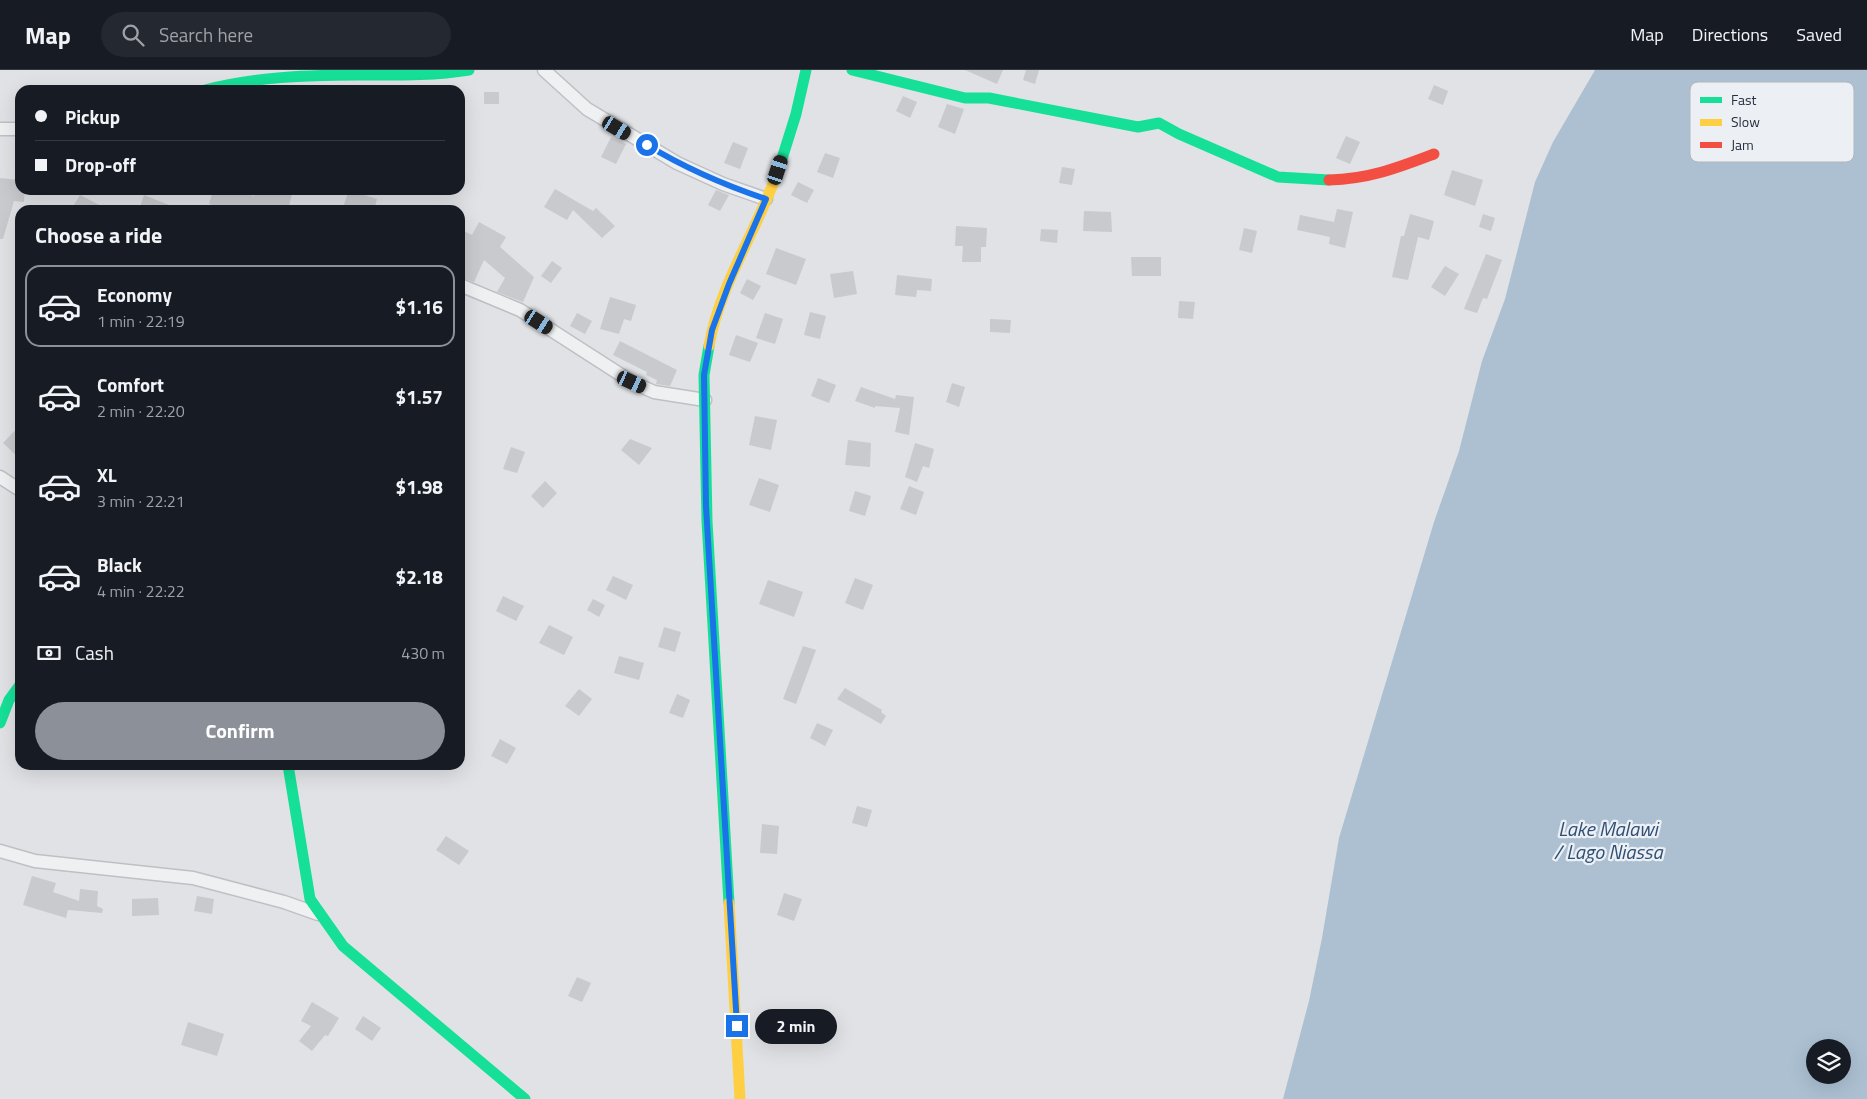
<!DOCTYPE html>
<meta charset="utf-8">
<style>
body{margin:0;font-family:"Titillium Web",sans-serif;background:#242831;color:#f1f3f6;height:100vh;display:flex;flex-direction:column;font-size:19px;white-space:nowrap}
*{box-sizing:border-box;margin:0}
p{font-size:16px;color:#9ea1a6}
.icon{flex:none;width:28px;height:28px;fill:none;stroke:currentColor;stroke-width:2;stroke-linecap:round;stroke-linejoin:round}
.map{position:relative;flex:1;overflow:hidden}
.panel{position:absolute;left:15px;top:135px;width:450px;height:565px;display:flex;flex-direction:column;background:#171b24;border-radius:15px;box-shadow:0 5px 20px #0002}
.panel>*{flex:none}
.banner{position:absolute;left:15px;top:15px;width:450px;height:110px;border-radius:15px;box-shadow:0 5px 20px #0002;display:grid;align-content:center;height:110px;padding:0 20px;background:#171b24}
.tools{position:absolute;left:1806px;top:969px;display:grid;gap:10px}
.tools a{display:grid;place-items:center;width:45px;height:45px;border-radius:50%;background:#171b24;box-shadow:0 5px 20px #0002;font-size:25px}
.end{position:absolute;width:22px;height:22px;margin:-11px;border:6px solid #1a73e8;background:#fff;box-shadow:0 0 0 2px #fff}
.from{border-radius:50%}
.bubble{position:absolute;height:35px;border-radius:18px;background:#171b24;box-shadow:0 5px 20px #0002;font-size:16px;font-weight:700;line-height:35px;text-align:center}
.car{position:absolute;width:15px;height:30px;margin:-15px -8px;border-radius:6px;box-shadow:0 0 4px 1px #0007;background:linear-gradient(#222 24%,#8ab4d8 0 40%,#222 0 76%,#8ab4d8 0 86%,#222 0)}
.banner b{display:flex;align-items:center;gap:18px;height:48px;font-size:19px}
.banner b+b{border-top:1px solid #363941}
.banner i{width:12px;height:12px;background:#f1f3f6}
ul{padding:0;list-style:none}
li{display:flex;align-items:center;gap:15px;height:82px;margin:0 10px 8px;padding:0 10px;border:2px solid transparent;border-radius:15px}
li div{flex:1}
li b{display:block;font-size:19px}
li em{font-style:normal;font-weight:700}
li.on{border-color:#8c9099}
li>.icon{width:45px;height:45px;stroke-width:1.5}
h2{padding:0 20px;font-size:22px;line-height:60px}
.pay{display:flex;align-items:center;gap:12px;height:55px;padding:0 20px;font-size:19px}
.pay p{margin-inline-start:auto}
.action{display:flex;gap:10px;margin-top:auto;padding:10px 20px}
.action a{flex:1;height:58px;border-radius:30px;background:#8c9099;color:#fff;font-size:20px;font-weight:700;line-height:58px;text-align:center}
header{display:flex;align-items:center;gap:30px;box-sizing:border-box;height:70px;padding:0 25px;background:#171b24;border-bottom:1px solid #363941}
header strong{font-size:24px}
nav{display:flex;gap:28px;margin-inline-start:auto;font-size:18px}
.search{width:350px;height:45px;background:#242831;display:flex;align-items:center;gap:12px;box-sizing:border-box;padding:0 18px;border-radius:28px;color:#9ea1a6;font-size:19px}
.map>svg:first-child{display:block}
</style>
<header>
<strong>Map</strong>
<div class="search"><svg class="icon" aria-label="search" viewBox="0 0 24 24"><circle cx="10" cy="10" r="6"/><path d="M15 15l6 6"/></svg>Search here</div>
<nav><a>Map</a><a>Directions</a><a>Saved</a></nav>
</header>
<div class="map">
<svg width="1867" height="1029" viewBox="0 0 1867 1029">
<rect width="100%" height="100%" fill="#e0e2e5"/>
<path fill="#acc0d2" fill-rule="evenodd" d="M1595,0H1867V1029H1283L1309,931L1322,868L1339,768L1434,452L1459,381L1482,291L1505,229L1535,112L1553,72ZM1815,978H1842V1005H1815Z"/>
<path fill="#c8cacd" d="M965,0H1003L997,14Z
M1026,0H1039L1035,14L1023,10Z
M1434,15L1448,21L1443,35L1428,29Z
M484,22H499V34H484Z
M903,26L917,32L910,48L896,41Z
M947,34L964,39L955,64L938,57Z
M1346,66L1360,72L1350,94L1336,88Z
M611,67L626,74L616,94L601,87Z
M733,72L748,78L740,99L724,93Z
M825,83L840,88L833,108L817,102Z
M1062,97L1075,99L1072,115L1059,113Z
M1452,100L1483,110L1475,136L1444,125Z
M0,108L20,110V120H25L24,132L14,131L3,169H0Z
M798,112L814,120L807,133L791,125Z
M555,119L593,141L596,138L615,156L602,168L573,140L567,150L544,137Z
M213,120H235L254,126L255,120H293L288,140L258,135L257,140H226L209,134Z
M349,120L377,129L374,140H342Z
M716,120L729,125L720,141L708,135Z
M80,125L109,140H71Z
M144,125L179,139V140H148L140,137Z
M1337,139L1353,142L1345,178L1329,174L1330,167L1297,160L1300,145L1334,152Z
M1084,141L1111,142L1112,162L1083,161Z
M1410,144L1434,151L1429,170L1418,167L1408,210L1392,207L1401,166H1404Z
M1483,144L1495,148L1491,161L1479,157Z
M479,152L506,167L500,177L534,207L523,232L497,222L505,208L484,190L474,212L460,207V159L472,165Z
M956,156L987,158L986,177H981V192H962L963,176H955Z
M1244,158L1257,161L1252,183L1239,180Z
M1041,159L1058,160L1057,173L1040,171Z
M776,178L806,189L796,215L766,204Z
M1486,184L1502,190L1487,229L1483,228L1477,243L1464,239Z
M1131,187H1161V206H1132Z
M552,191L562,198L551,213L541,206Z
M1445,196L1459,204L1445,226L1431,217Z
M853,201L857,224L834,228L830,204Z
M897,205L932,209L931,221L917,220L916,227L895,225Z
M747,209L761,216L753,230L740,223Z
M610,227L636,235L631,251L624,249L619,264L600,259Z
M1179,231L1195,232L1193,249L1178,248Z
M810,242L826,246L820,269L804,265Z
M577,243L592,251L585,264L570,256Z
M765,243L783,249L775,274L756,268Z
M990,249L1011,250L1010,263L990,262Z
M736,265L758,273L750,292L729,285Z
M620,271L677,300L670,316L656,314L657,310L646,305L647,302L613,285Z
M818,308L836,315L829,333L811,326Z
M952,313L965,317L959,337L946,332Z
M861,317L895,329L896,325L914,327L909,365L895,362L900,338L875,336V338L855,331Z
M755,346L777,350L771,380L749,375Z
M20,355V389L3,373Z
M630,369L652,378L639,395L621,380Z
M848,370L871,373L870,397L845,395Z
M915,373L934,379L929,398L923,396L917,412L905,407Z
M511,377L525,382L517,403L503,399Z
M759,408L779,415L770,442L749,435Z
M545,411L557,423L543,438L531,426Z
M909,416L924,422L916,445L900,439Z
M855,421L871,426L865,446L849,441Z
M613,506L633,515L626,530L606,520Z
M855,508L873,515L863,540L845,533Z
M768,510L803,522L794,547L759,534Z
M503,526L524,536L516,551L496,541Z
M593,529L605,535L599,547L587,540Z
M549,555L573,567L564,585L539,573Z
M664,557L681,562L675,582L658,577Z
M803,576L816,580L796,634L783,629Z
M619,586L644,593L639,610L614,603Z
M845,618L882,640L881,642L886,646L881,654L837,629Z
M579,619L592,629L579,646L565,636Z
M677,624L690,630L683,648L669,643Z
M817,653L833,660L825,676L810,668Z
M500,669L516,678L507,694L491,686Z
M857,736L872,740L867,757L852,753Z
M762,754L779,756L777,784L760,783Z
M446,766L469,781L459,795L436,780Z
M32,806L56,813L53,822L79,831L80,819L98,821L97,836L103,839L102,843L68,840L66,848L23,835Z
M784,823L802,829L794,851L777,845Z
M197,826L214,829L212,844L194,841Z
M158,828L159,845L132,846V829Z
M577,907L591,913L582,932L568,926Z
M312,932L339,948L328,966L325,965L312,981L299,971L311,956L301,951Z
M363,946L381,958L372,971L355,959Z
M188,952L224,964L217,986L181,975Z"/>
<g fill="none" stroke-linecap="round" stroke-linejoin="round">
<g stroke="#bec0c3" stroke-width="15">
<path id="street" d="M544,0L587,39L677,93L723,114L766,129
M0,59H20
M460,215L520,240L632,312L654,322L705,330
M0,407L20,420
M0,781L35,791L193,808L284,832L318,844"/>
</g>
<use href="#street" stroke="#eff0f2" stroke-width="12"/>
<path stroke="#16e098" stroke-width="11" d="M852,0L965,28H989L1138,57L1159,53L1179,64L1278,107L1329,110
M205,20C255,7 306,5 358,5C395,5 432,6 469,0
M780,95L796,44L806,0
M709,276L704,305L707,451L729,833
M0,653L9,630L20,615
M288,695L310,829L343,876L525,1029"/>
<path stroke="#ffcf43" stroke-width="11" d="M709,276C720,212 760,156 780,95
M729,833L740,1029"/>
<path stroke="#f24e42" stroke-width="11" d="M1329,110C1369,109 1397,98 1434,84"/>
</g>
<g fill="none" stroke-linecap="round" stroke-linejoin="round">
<path stroke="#1a73e8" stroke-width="6" d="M647,75C685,98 724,115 766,129L729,214L712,260L704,305L706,436L737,956"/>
</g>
<g text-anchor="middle" stroke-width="4.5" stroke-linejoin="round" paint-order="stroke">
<g font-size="20" font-style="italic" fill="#2f5074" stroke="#ecf0f5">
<text x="1608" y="766">Lake Malawi<tspan x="1608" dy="23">/ Lago Niassa</tspan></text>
</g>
</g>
<rect x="1690" y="12" width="164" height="80" rx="8" fill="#ecf0f5" stroke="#b1b6be" stroke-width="1"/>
<rect x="1700" y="27" width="22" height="6" fill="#16e098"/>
<rect x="1700" y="49" width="22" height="7" fill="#ffcf43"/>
<rect x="1700" y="72" width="22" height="6" fill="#f24e42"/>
<g font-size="14" fill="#26303f">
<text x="1731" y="35">Fast</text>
<text x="1731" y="57">Slow</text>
<text x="1731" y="80">Jam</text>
</g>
</svg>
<div class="tools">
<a><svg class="icon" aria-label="layers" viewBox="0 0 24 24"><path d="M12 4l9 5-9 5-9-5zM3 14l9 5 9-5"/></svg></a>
</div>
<i class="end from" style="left:647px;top:75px"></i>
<i class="end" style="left:737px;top:956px"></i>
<div class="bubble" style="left:755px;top:939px;width:82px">2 min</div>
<i class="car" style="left:617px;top:58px;rotate:121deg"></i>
<i class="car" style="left:778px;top:100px;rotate:18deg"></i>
<i class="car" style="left:539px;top:252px;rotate:123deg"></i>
<i class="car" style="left:632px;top:312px;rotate:115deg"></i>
<div class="banner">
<b><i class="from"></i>Pickup</b>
<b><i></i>Drop-off</b>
</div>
<section class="panel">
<h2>Choose a ride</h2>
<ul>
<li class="on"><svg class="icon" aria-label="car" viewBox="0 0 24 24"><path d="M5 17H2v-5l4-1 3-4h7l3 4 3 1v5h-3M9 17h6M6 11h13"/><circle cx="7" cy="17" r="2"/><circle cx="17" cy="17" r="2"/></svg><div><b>Economy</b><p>1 min · 22:19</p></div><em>$1.16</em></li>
<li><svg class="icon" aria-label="car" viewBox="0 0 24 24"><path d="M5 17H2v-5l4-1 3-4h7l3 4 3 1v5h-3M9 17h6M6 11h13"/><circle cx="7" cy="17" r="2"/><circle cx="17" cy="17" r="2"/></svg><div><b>Comfort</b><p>2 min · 22:20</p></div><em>$1.57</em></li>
<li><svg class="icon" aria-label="car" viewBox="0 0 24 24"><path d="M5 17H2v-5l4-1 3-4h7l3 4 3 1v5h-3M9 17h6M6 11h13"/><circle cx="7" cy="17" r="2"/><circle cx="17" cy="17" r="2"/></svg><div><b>XL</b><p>3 min · 22:21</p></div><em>$1.98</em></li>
<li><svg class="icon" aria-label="car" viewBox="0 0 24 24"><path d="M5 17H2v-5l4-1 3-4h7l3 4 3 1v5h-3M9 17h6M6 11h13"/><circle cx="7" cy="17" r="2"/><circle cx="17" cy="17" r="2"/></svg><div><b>Black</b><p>4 min · 22:22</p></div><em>$2.18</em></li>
</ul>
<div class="pay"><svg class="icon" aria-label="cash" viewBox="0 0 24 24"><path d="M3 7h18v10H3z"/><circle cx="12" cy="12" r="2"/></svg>Cash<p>430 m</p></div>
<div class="action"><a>Confirm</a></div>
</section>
</div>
